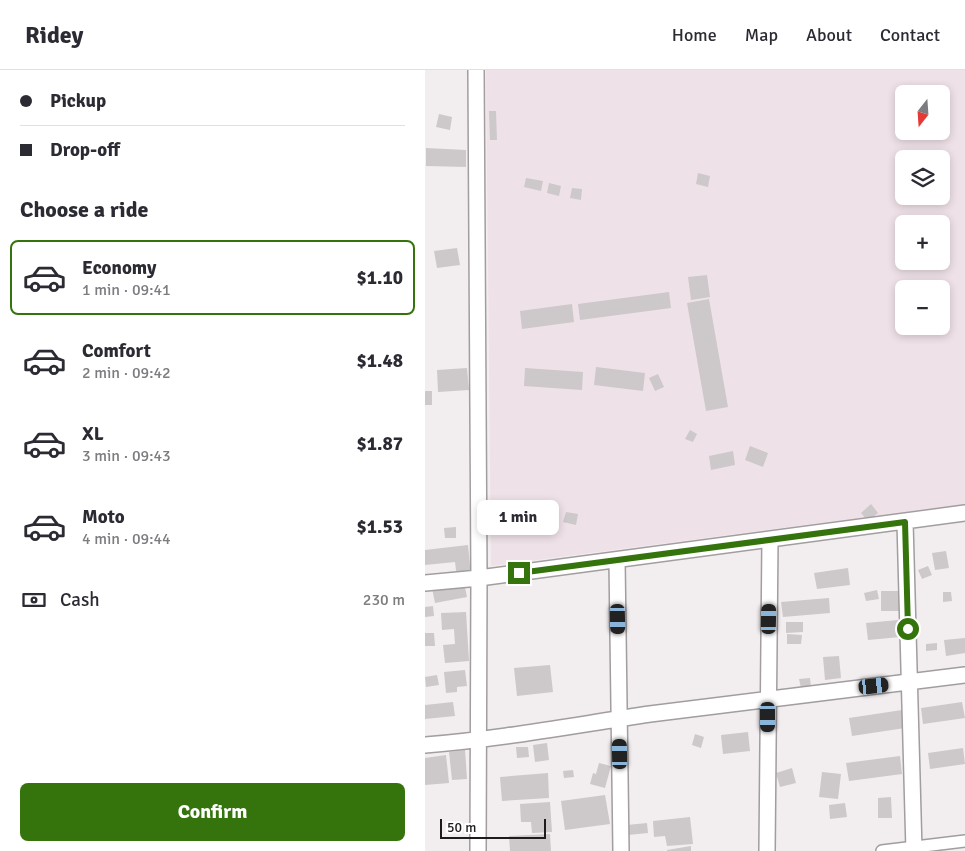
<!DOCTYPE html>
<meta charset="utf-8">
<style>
body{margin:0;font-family:Signika,sans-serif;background:#f7f7f7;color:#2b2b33;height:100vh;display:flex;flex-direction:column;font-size:19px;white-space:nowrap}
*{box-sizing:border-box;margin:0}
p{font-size:16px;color:#7c7c81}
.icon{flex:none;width:28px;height:28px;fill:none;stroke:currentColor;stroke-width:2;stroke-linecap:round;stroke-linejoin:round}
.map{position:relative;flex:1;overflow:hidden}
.sheet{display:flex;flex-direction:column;background:#fff;width:425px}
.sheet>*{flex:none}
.banner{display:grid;align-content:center;height:110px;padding:0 20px;background:#fff}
.needle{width:32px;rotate:197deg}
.buttons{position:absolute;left:470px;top:15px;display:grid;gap:10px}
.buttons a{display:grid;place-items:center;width:55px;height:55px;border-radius:8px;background:#fff;box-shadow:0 2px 8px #0003;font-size:25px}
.scale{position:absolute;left:15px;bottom:12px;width:106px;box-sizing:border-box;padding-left:5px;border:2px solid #1d1b1c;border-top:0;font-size:14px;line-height:18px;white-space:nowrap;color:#1d1b1c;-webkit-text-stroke:4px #fff;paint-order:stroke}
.end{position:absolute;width:22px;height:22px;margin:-11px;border:6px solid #35740d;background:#fff;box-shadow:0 0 0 2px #fff}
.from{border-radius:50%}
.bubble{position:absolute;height:35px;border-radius:8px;background:#fff;box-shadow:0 2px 8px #0003;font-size:16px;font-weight:800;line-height:35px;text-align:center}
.car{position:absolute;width:15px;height:30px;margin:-15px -8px;border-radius:6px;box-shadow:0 0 4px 1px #0007;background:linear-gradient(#222 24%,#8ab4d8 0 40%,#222 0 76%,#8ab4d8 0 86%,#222 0)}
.banner b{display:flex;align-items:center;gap:18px;height:48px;font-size:19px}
.banner b+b{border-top:1px solid #e1e1e2}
.banner i{width:12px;height:12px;background:#2b2b33}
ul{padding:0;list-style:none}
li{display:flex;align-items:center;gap:15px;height:75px;margin:0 10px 8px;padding:0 10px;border:2px solid transparent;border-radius:8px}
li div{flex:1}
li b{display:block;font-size:19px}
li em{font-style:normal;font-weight:800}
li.selected{border-color:#35740d}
li>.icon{width:45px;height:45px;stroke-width:1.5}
h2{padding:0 20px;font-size:22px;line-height:60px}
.pay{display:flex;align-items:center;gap:12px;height:55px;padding:0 20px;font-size:19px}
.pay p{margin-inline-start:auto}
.button{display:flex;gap:10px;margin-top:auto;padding:10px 20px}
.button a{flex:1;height:58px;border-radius:8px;background:#35740d;color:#fff;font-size:20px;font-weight:800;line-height:58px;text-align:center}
header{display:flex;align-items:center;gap:30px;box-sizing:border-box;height:70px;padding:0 25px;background:#fff;border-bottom:1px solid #e1e1e2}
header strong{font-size:24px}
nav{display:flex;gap:28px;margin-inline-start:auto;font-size:18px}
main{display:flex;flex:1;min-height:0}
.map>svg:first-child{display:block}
</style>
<header>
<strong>Ridey</strong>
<nav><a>Home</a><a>Map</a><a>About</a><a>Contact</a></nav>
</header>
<main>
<section class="sheet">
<div class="banner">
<b><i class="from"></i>Pickup</b>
<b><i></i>Drop-off</b>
</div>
<h2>Choose a ride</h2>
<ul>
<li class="selected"><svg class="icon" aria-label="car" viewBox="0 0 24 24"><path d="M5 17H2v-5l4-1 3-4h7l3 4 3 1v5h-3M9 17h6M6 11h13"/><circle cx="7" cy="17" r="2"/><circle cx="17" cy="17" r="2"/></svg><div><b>Economy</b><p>1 min · 09:41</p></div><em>$1.10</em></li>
<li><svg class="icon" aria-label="car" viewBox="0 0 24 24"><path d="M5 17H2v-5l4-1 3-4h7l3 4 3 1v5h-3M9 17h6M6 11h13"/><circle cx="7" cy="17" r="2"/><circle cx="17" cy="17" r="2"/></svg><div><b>Comfort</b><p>2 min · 09:42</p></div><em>$1.48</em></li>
<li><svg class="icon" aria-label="car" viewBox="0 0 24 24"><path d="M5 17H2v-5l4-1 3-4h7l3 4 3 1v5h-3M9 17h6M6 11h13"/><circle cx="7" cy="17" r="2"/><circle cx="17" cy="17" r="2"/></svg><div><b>XL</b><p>3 min · 09:43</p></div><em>$1.87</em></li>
<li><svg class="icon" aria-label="car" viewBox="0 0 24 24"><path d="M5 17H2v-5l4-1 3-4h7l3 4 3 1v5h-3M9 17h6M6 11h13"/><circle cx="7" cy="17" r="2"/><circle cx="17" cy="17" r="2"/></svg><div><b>Moto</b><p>4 min · 09:44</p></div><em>$1.53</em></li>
</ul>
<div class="pay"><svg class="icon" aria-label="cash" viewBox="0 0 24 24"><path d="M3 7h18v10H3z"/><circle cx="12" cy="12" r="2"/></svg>Cash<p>230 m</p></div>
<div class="button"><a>Confirm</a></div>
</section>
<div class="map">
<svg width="540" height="781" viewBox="0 0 540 781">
<rect width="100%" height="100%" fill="#f2edef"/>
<path fill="#efe1e8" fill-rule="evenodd" d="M61,0H540V434L66,496ZM479,24H516V61H479ZM479,89H516V126H479ZM479,154H516V191H479ZM479,219H516V256H479Z"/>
<path fill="#cdc8ca" d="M64,41H71L72,70H65Z
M14,44L27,47L25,60L11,57Z
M1,78L41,80V97L1,96Z
M273,103L285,106L283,117L271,114Z
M101,108L118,111L116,121L99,117Z
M124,113L136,116L134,126L122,123Z
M147,118L157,119L156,130L145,128Z
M32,178L35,195L12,198L9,181Z
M282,205L285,227L266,230L263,207Z
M244,222L246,238L155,250L153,234Z
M284,229L303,337L281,341L262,233Z
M147,234L149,252L97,259L95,241Z
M171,297L220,303L218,321L169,315Z
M42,298L44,320L13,322L12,300Z
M100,298L158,302L157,320L99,316Z
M233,304L239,317L230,321L224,308Z
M0,321H7V335H0Z
M265,360L272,364L268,372L260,369Z
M325,376L343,383L338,397L320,390Z
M308,381L310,395L286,400L284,386Z
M446,434L453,443L443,451L436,443Z
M119,437L131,440L129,450L117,448Z
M141,442L153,444L151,455L138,452Z
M31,457V468H20L19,458Z
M43,475L46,506L32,508L30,492L0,495V480Z
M521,481L524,498L510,500L507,483Z
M503,496L507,505L497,509L493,500Z
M423,498L425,515L392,519L389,503Z
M39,512L42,527L10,533L7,518Z
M452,520L454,529L441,531L439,523Z
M456,521H476V541H456Z
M518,522H526L527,531L518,532Z
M404,528L405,543L358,547L356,532Z
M8,536L9,546L0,547V537Z
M41,542L44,591L20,593L18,575L30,574L29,559L17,560L16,543Z
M473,550L475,567L443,570L441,553Z
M361,552H378V562L361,563Z
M0,563H9L10,576H0Z
M362,564L377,565L376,574H362Z
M540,568V583L521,586L519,570Z
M512,573V580L501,581V574Z
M414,586L416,608L400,610L398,587Z
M125,595L128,622L92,626L89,598Z
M40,600L42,616L32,617V622L21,623L19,602Z
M12,605L14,615L1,617L0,607Z
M385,608L386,617L376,618L374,609Z
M28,632L30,646L0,649V635Z
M537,632L540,648L498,654L496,638Z
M477,640L480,658L427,666L424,648Z
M323,662L325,681L298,684L296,665Z
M270,664L279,667L276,678L267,675Z
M122,673L124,690L110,692L108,675Z
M91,677H103L104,687L92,688Z
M538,678L540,694L505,699L503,683Z
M40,680L42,709L27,710L24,682Z
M21,685L24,713L0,715V688Z
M475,686L477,704L424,711L421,693Z
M174,693L186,696L180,718L165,714L168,703L171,704Z
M367,698L371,713L355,717L351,703Z
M148,700L149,707L139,708L138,701Z
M397,702L416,704L413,729L394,727Z
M123,703L124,728L77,731L75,707Z
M180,725L185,754L140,760L136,731Z
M466,727L467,748H453V728Z
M125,732L127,762L107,763L106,752H96L95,734Z
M420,733L422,747L405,749L404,735Z
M265,747L268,774L242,776L240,766L229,767L228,751Z
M222,753L223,763L203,765L202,755Z
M125,764L126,781H85L84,766Z
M266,776V781H242V780Z"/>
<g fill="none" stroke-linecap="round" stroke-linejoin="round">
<g stroke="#a29d9f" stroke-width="14">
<path id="pedestrian" d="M457,781L540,771"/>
</g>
<g stroke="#a29d9f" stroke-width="18">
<path id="minor" d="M51,0L54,508L53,781
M480,452L489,781
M192,490L196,781
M0,513L54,508L540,443
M0,675C76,669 150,655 225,644C330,630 435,619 540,605
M342,781L345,470"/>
</g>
<use href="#pedestrian" stroke="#fff" stroke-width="11"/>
<use href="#minor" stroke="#fff" stroke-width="15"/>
</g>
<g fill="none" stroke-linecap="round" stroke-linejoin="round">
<path stroke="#35740d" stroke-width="6" d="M94,503L480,452L483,559"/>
</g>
</svg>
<div class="buttons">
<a><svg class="needle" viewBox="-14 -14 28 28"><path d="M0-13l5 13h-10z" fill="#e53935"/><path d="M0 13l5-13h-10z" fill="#7c7c81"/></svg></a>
<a><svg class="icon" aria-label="layers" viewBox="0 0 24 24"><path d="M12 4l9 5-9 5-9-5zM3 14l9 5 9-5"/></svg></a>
<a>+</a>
<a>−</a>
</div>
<div class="scale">50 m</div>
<i class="end from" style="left:483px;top:559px"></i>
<i class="end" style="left:94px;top:503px"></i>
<div class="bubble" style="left:52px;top:430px;width:82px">1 min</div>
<i class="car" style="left:193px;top:549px;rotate:179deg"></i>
<i class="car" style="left:344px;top:549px;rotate:1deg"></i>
<i class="car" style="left:449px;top:616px;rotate:84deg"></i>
<i class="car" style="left:343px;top:647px;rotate:180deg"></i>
<i class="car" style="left:195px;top:684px;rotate:359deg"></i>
</div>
</main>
